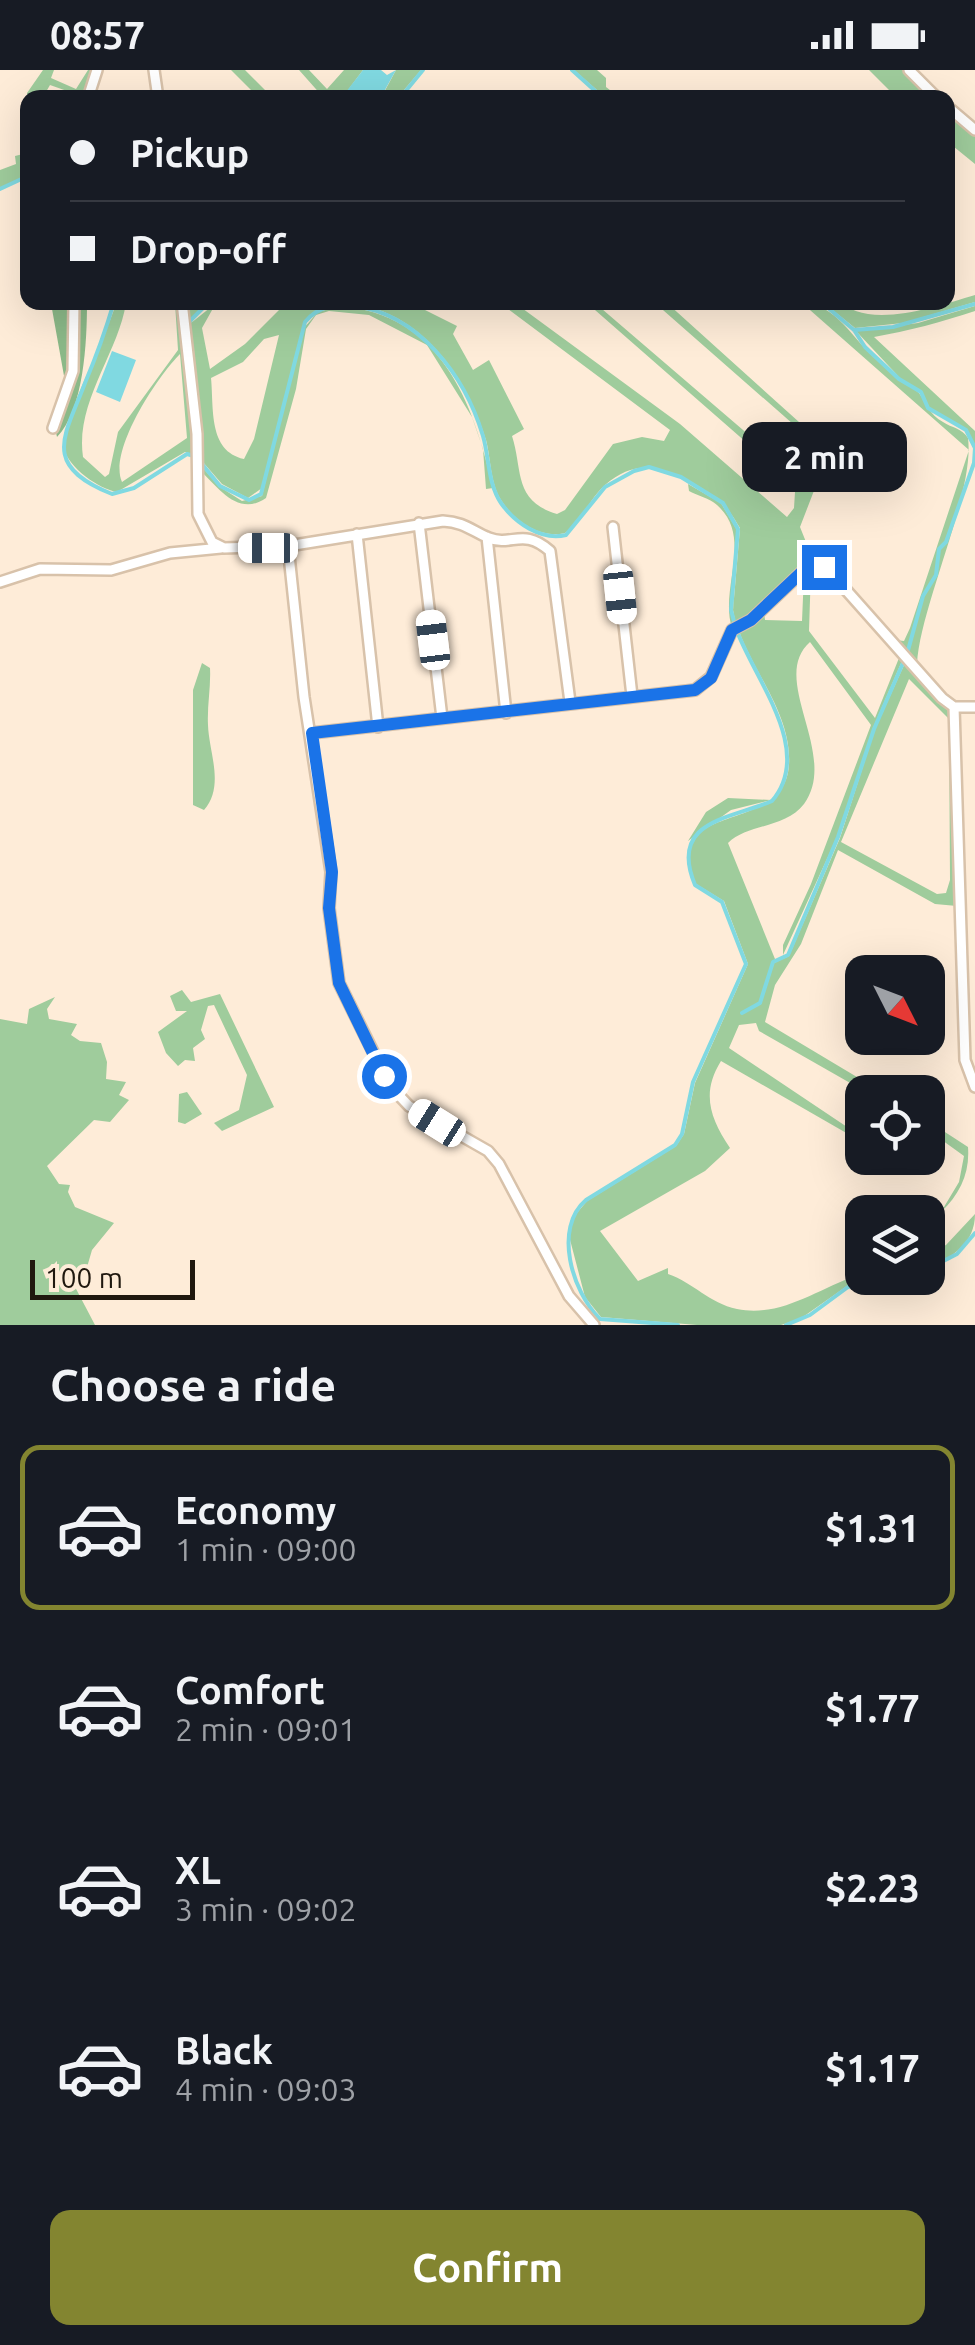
<!DOCTYPE html>
<meta charset="utf-8">
<style>
body{margin:0;font-family:Ubuntu,sans-serif;background:#242831;color:#f1f3f6;height:100vh;display:flex;flex-direction:column;font-size:38px;white-space:nowrap}
*{box-sizing:border-box;margin:0}
p{font-size:32px;color:#9ea1a6}
.icon{flex:none;width:55px;height:55px;fill:none;stroke:currentColor;stroke-width:2;stroke-linecap:round;stroke-linejoin:round}
.map{position:relative;height:1255px;overflow:hidden}
.side{display:flex;flex-direction:column;background:#171b24;flex:1}
.side>*{flex:none}
.hud{position:absolute;left:20px;top:20px;width:935px;height:220px;border-radius:20px;box-shadow:0 10px 40px #0002;display:grid;align-content:center;height:220px;padding:0 50px;background:#171b24}
.needle{width:65px;rotate:132deg}
.fabs{position:absolute;left:845px;top:885px;display:grid;gap:20px}
.fabs a{display:grid;place-items:center;width:100px;height:100px;border-radius:20px;background:#171b24;box-shadow:0 10px 40px #0002;font-size:50px}
.scale{position:absolute;left:30px;bottom:25px;width:165px;box-sizing:border-box;padding-left:10px;border:5px solid #20180f;border-top:0;font-size:28px;line-height:35px;white-space:nowrap;color:#20180f;-webkit-text-stroke:8px #feecd8;paint-order:stroke}
.end{position:absolute;width:45px;height:45px;margin:-22px;border:12px solid #1a73e8;background:#fff;box-shadow:0 0 0 5px #fff}
.from{border-radius:50%}
.bubble{position:absolute;height:70px;border-radius:20px;background:#171b24;box-shadow:0 10px 40px #0002;font-size:32px;font-weight:600;line-height:70px;text-align:center}
.car{position:absolute;width:30px;height:60px;margin:-30px -15px;border-radius:12px;box-shadow:0 0 8px 2px #0007;background:linear-gradient(#fff 24%,#345 0 40%,#fff 0 76%,#345 0 86%,#fff 0)}
.hud b{display:flex;align-items:center;gap:35px;height:95px;font-size:38px}
.hud b+b{border-top:2px solid #363941}
.hud i{width:25px;height:25px;background:#f1f3f6}
ul{padding:0;list-style:none}
li{display:flex;align-items:center;gap:30px;height:165px;margin:0 20px 15px;padding:0 30px;border:5px solid transparent;border-radius:20px}
li div{flex:1}
li b{display:block;font-size:38px}
li em{font-style:normal;font-weight:600}
li.active{border-color:#838530}
li>.icon{width:90px;height:90px;stroke-width:1.5}
h2{padding:0 50px;font-size:45px;line-height:120px}
.primary-button{display:flex;gap:20px;margin-top:auto;padding:20px 50px}
.primary-button a{flex:1;height:115px;border-radius:20px;background:#838530;color:#fff;font-size:40px;font-weight:600;line-height:115px;text-align:center}
.status{display:flex;justify-content:space-between;align-items:center;height:70px;padding:0 50px;background:#171b24;direction:ltr}
.status svg{height:28px;fill:currentColor}
.map>svg:first-child{display:block}
</style>
<div class="status"><b>08:57</b><svg viewBox="0 0 49 12"><path d="M0 12V9h3v3zM5 12V6h3v6zM10 12V3h3v9zM15 12V0h3v12zM26 1h20v11H26zM47 4h2v5h-2z"/></svg></div>
<div class="map">
<svg width="975" height="1255" viewBox="0 0 975 1255">
<rect width="100%" height="100%" fill="#feecd8"/>
<path fill="#9fcc9c" fill-rule="evenodd" d="M43,0H54L51,8L76,19L88,0H93L84,27L50,15L43,27L28,28L27,34V23Z
M231,0H245L272,27H258Z
M299,0H309L327,19L344,0H363L342,28L323,27Z
M396,0H421L398,27L381,28Z
M574,0H597L606,8V17L619,27H605Z
M869,0H906L934,27H896Z
M948,41L975,64V94L948,72Z
M27,83V105L0,118V100L16,94L15,86Z
M975,225V232L903,253L855,258L824,233C842,232 850,241 868,244C900,249 945,234 975,225Z
M116,233H126C118,284 75,332 83,387L105,407L109,404L118,362L178,280L175,233H179L196,385L185,382L117,422C99,419 69,398 64,379C59,357 108,263 116,233ZM180,284L187,368L122,412C108,381 157,307 180,284Z
M184,233H207L191,253L216,233L202,258L210,299L245,274L286,233H411L457,256L453,264L473,300L489,290L524,359L512,366C523,400 513,431 557,444L565,440L613,374L642,367L664,371L670,360L500,233H515L680,354L787,447L794,438L795,422L755,380L587,233H595L806,414L820,390L818,376L655,233H667L819,370L832,374L800,457L806,472L837,506L818,492L811,493L751,548L736,555L733,540L740,458C722,428 723,435 696,417C664,397 637,387 605,415C589,429 583,451 565,463C540,469 514,451 501,430C490,412 491,389 486,370C469,311 424,246 360,235C338,232 318,233 304,252L262,418L248,428L222,414L202,391ZM279,265L254,369L244,389C208,381 214,338 211,308L243,292L264,269Z
M802,233C836,233 853,270 877,290C884,295 916,320 919,323C927,334 929,344 943,352C952,358 962,358 968,368C975,423 920,536 917,594L895,570L904,571L910,558L969,380Z
M339,236C441,244 473,331 493,418L486,419L483,379L472,347L427,275L369,245L329,241L316,245L306,259L296,319L266,428C239,447 219,419 201,401V396L220,417L242,431L262,426L303,259L318,242Z
M975,236V241C942,252 908,261 874,267L975,361V376L966,360L929,337L922,322L900,308L856,261L918,253Z
M688,414L721,433L737,460L732,558C719,518 754,468 717,435C709,428 698,426 689,421Z
M811,499L809,561L875,648L899,588L902,591L873,658L837,767L783,885V875L811,814L871,655L810,572C768,609 840,684 804,734C786,758 747,754 728,773L775,889L759,933L742,944L761,934L774,893L789,886L840,768L875,659L905,593L953,645L957,836L935,834L838,780L801,874L775,915L765,952L882,1022H866L759,961L756,953L739,955L729,978L862,1067V1072L721,991C701,1023 710,1048 730,1078L705,1101L600,1161L638,1211L668,1198V1204C694,1213 709,1233 737,1239C781,1248 817,1219 856,1206C865,1204 886,1208 900,1208L847,1216L800,1249L781,1255H697L601,1247L585,1227L568,1162L571,1150L587,1131L676,1076L684,1064L695,1013L748,894L724,831L696,814C659,727 784,768 789,695C792,646 755,605 739,561L764,542L765,550L802,551L804,504ZM909,609L949,649L950,810L946,823L937,824L841,772Z
M202,593L210,598C211,617 207,636 208,655C209,683 225,716 204,740L193,735V620Z
M728,728L771,730L731,740L688,771L706,742Z
M182,920L191,932L220,924L274,1037L222,1061L214,1053L239,1040L247,1005L214,935L208,936L201,960L205,969L193,978L195,991L185,990L178,996L166,983L158,962L187,941H176L170,926Z
M55,927L47,939L49,949L77,954L71,965L80,971L101,973L107,992L106,1009L126,1012L119,1025L129,1030L110,1052L94,1050L47,1096L59,1114L70,1115L68,1122L75,1137L114,1153L92,1180L83,1211L74,1215L95,1255H0V949L27,954L29,939Z
M187,1022L202,1044L185,1054L178,1052L179,1024Z
M928,1051L968,1077C970,1103 960,1124 941,1142L959,1112L964,1086L928,1060Z
M975,1144C975,1173 953,1187 928,1198V1183L946,1175Z"/>
<path fill="#8bb988" d="M78,233H87C87,271 84,340 57,367L55,358L78,290Z
M71,236L72,283L66,317L52,239Z"/>
<path fill="#80d9e1" d="M363,0H381L387,5L396,0L381,27H342Z
M112,281L136,290L120,332L96,322Z"/>
<g fill="none" stroke-linecap="round" stroke-linejoin="round">
<path stroke="#80d9e1" stroke-width="4" d="M572,0L603,28
M400,28L423,0
M0,119L28,106
M114,232C106,259 96,287 85,313C65,366 40,395 112,424L134,418L187,384L194,386
M821,232L854,260L865,277L899,309L921,322L928,338L966,360L975,378
M190,251L209,232
M854,260L893,257L975,234
M202,394L220,416L249,430L261,424L305,252C318,236 335,234 354,236C419,244 465,306 483,366C489,387 488,414 501,433C515,453 541,471 566,465L605,417L634,401L649,397L681,407L723,433L738,459L731,540L735,555
M907,584L923,526L936,505L939,479L946,472L974,393L975,378
M742,943L760,933L773,892L788,885L838,767L874,659L903,593
M928,1199L957,1184L975,1163
M678,1255L600,1249C572,1222 553,1158 586,1130L675,1075L682,1064L693,1012L746,894L722,832L695,815C668,750 731,749 772,731C815,681 755,610 737,561
M786,1255L810,1245L848,1217L905,1208"/>
<g stroke="#d8c2aa" stroke-width="14">
<path id="minor" d="M154,0L158,28
M909,0L937,28
M88,28L97,0
M948,37L975,60
M182,232L197,364L198,444L212,472L224,478L288,476L443,451C464,452 472,461 489,468C512,477 523,457 550,481L570,632
M53,358L73,301L74,232
M419,453L442,648
M613,457L632,626
M357,464L378,657
M487,467L506,643
M288,476L304,627L331,802L329,838L339,913L390,1016L409,1036L488,1081L499,1094L569,1226L594,1255
M0,512L40,499L111,500L170,483L221,478
M954,637L965,990L975,1017
M312,663L695,620L711,607L732,560L751,550L806,498L818,496L831,503L942,628L954,637H975"/>
</g>
<use href="#minor" stroke="#fff" stroke-width="9"/>
</g>
<g fill="none" stroke-linecap="round" stroke-linejoin="round">
<path stroke="#1a73e8" stroke-width="12" d="M384,1006L339,913L329,838L332,802L312,663L695,620L711,608L732,560L751,550L806,498L824,497"/>
</g>
</svg>
<div class="fabs">
<a><svg class="needle" viewBox="-14 -14 28 28"><path d="M0-13l5 13h-10z" fill="#e53935"/><path d="M0 13l5-13h-10z" fill="#9ea1a6"/></svg></a>
<a><svg class="icon" aria-label="locate" viewBox="0 0 24 24"><circle cx="12" cy="12" r="6"/><path d="M12 2v4M12 18v4M2 12h4M18 12h4"/></svg></a>
<a><svg class="icon" aria-label="layers" viewBox="0 0 24 24"><path d="M12 4l9 5-9 5-9-5zM3 14l9 5 9-5"/></svg></a>
</div>
<div class="scale">100 m</div>
<i class="end from" style="left:384px;top:1006px"></i>
<i class="end" style="left:824px;top:497px"></i>
<div class="bubble" style="left:742px;top:352px;width:165px">2 min</div>
<i class="car" style="left:268px;top:478px;rotate:270deg"></i>
<i class="car" style="left:620px;top:524px;rotate:174deg"></i>
<i class="car" style="left:433px;top:570px;rotate:353deg"></i>
<i class="car" style="left:437px;top:1053px;rotate:302deg"></i>
<div class="hud">
<b><i class="from"></i>Pickup</b>
<b><i></i>Drop-off</b>
</div>
</div>
<section class="side">
<h2>Choose a ride</h2>
<ul>
<li class="active"><svg class="icon" aria-label="car" viewBox="0 0 24 24"><path d="M5 17H2v-5l4-1 3-4h7l3 4 3 1v5h-3M9 17h6M6 11h13"/><circle cx="7" cy="17" r="2"/><circle cx="17" cy="17" r="2"/></svg><div><b>Economy</b><p>1 min · 09:00</p></div><em>$1.31</em></li>
<li><svg class="icon" aria-label="car" viewBox="0 0 24 24"><path d="M5 17H2v-5l4-1 3-4h7l3 4 3 1v5h-3M9 17h6M6 11h13"/><circle cx="7" cy="17" r="2"/><circle cx="17" cy="17" r="2"/></svg><div><b>Comfort</b><p>2 min · 09:01</p></div><em>$1.77</em></li>
<li><svg class="icon" aria-label="car" viewBox="0 0 24 24"><path d="M5 17H2v-5l4-1 3-4h7l3 4 3 1v5h-3M9 17h6M6 11h13"/><circle cx="7" cy="17" r="2"/><circle cx="17" cy="17" r="2"/></svg><div><b>XL</b><p>3 min · 09:02</p></div><em>$2.23</em></li>
<li><svg class="icon" aria-label="car" viewBox="0 0 24 24"><path d="M5 17H2v-5l4-1 3-4h7l3 4 3 1v5h-3M9 17h6M6 11h13"/><circle cx="7" cy="17" r="2"/><circle cx="17" cy="17" r="2"/></svg><div><b>Black</b><p>4 min · 09:03</p></div><em>$1.17</em></li>
</ul>
<div class="primary-button"><a>Confirm</a></div>
</section>
